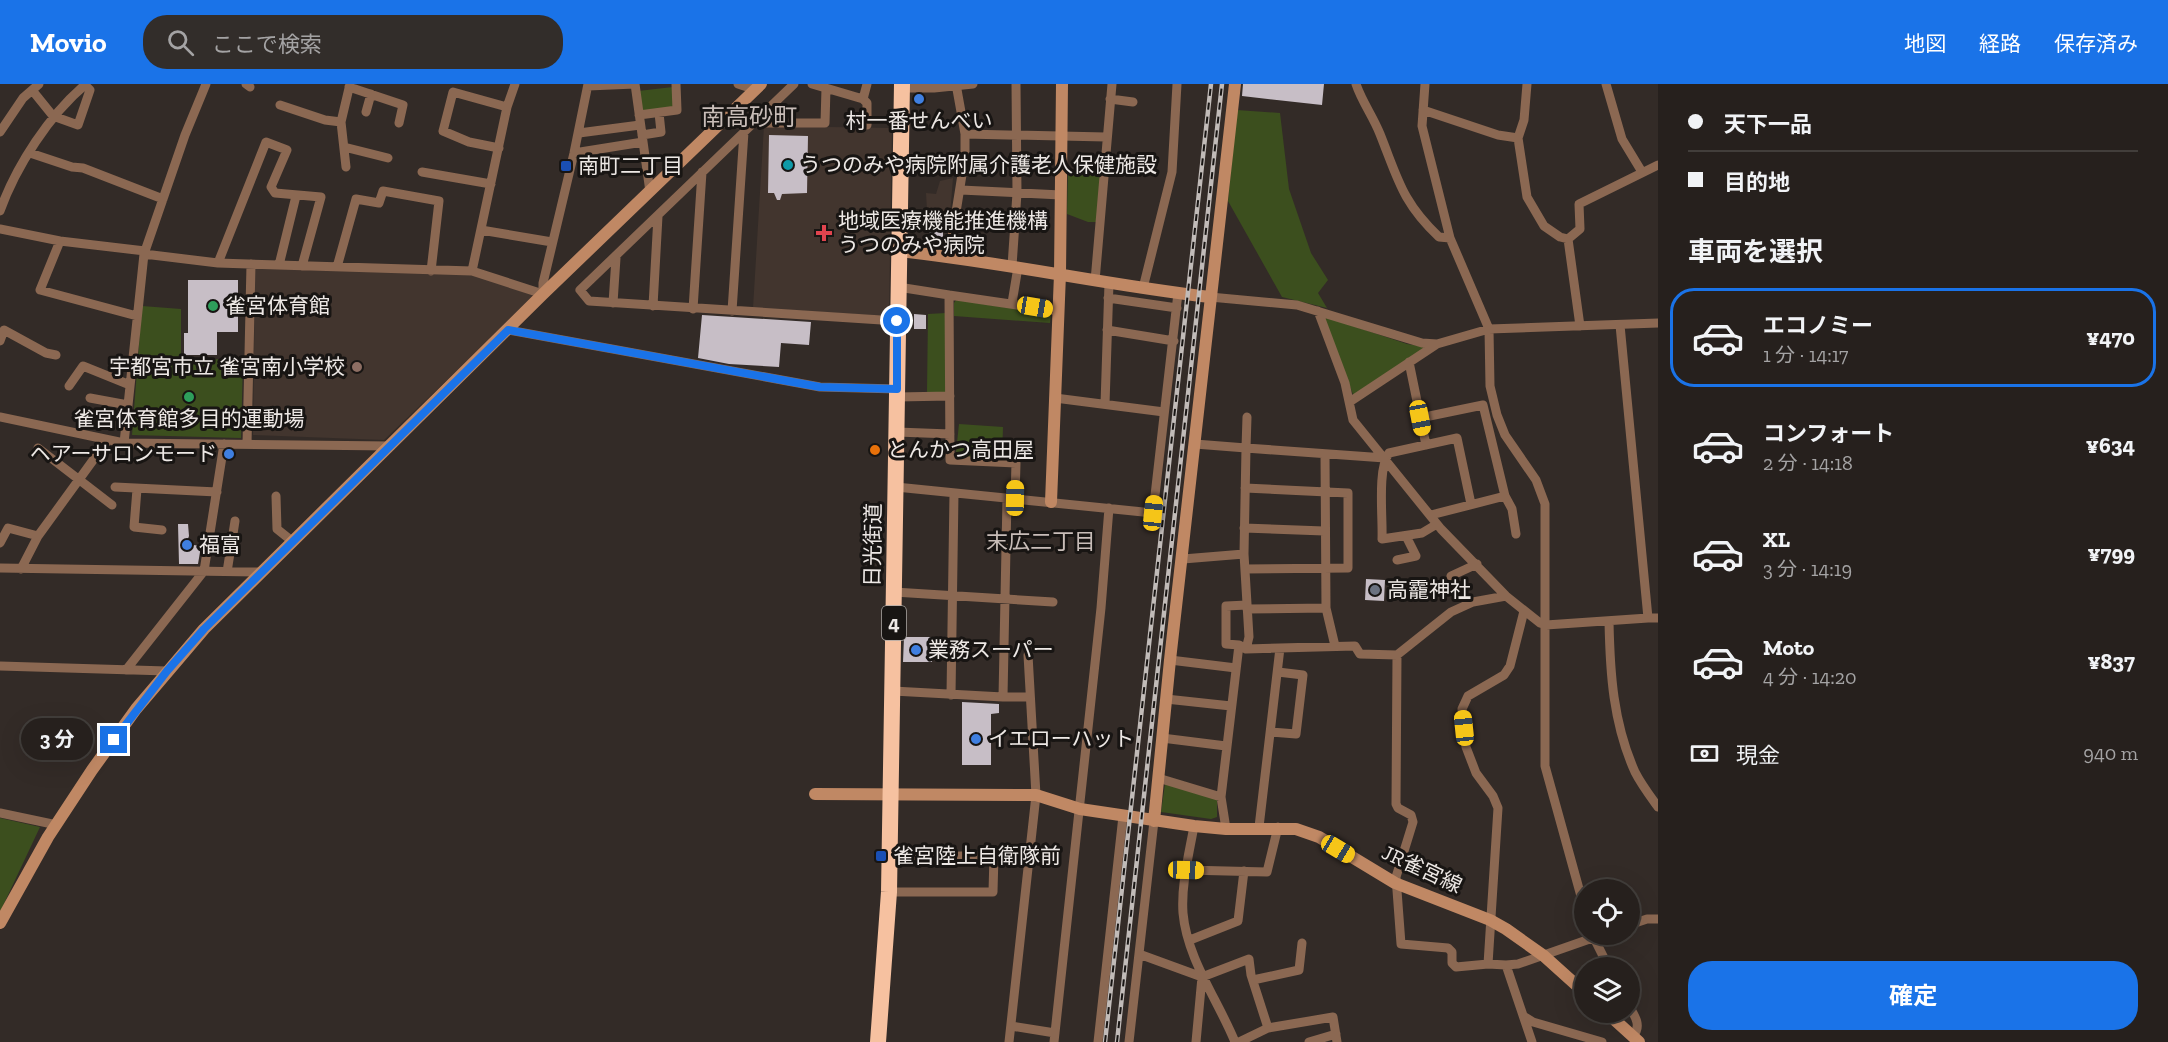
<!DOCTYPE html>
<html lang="ja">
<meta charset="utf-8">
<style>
body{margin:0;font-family:"Zilla Slab","Noto Sans JP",serif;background:#322d2a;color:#f1f3f6;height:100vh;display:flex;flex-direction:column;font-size:22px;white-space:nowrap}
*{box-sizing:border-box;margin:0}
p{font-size:20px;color:#a4a3a4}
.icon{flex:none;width:33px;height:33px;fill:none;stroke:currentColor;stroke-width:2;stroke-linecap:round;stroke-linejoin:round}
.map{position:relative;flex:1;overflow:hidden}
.drawer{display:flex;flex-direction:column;background:#26201d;width:510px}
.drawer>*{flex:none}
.banner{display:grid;align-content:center;height:132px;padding:0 30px;background:#26201d}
.buttons{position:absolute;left:1574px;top:795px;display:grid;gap:12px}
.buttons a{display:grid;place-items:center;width:66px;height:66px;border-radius:50%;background:#26201d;box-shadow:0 6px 24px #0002,0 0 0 2px #423e3b;font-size:30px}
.end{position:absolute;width:27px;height:27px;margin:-14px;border:8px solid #1a73e8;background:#fff;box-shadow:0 0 0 3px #fff}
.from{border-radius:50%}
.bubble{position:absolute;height:42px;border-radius:21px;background:#26201d;box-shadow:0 6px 24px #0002,0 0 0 2px #423e3b;font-size:20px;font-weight:700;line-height:42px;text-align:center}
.car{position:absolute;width:18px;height:36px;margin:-18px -9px;border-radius:8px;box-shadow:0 0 4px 2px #0007;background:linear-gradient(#f5c518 24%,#345 0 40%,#f5c518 0 76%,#345 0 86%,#f5c518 0)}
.banner b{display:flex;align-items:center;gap:21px;height:57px;font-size:22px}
.banner b+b{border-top:2px solid #423e3b}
.banner i{width:15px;height:15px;background:#f1f3f6}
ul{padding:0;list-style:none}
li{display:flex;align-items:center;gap:18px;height:99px;margin:0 12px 9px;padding:0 18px;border:3px solid transparent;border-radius:24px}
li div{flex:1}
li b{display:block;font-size:22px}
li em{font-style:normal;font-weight:700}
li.on{border-color:#1a73e8}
li>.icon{width:54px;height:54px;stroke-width:1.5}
h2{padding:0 30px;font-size:27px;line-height:72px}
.pay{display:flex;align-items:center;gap:15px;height:66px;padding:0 30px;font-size:22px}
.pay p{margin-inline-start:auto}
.button{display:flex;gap:12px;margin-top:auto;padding:12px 30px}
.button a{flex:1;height:69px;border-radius:24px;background:#1a73e8;color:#fff;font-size:24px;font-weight:700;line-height:69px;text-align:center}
header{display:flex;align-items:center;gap:36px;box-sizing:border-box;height:84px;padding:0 30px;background:#1a73e8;color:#fff}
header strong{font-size:28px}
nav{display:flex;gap:33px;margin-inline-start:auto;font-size:21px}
.search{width:420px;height:54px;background:#322d2a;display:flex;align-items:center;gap:15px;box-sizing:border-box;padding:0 21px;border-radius:24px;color:#a4a3a4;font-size:22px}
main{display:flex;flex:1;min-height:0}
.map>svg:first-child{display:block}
</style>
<header>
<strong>Movio</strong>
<div class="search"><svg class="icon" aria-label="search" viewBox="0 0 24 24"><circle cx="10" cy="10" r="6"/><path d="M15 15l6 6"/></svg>ここで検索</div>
<nav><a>地図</a><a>経路</a><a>保存済み</a></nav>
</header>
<main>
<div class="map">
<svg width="1658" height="958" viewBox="0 0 1658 958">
<rect width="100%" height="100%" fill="#332b27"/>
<path fill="#42352e" d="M764,42L892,44L889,232L753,224Z
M953,94L949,144L928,142L926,109L936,110L940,97Z
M255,184L470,190L533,211L532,215L384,356L253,351Z"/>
<path fill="#3c4f1e" d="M673,3L674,25L641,29L638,7Z
M1237,26L1280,29L1289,105L1311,169L1328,196L1318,209L1327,224L1282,213L1228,117Z
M1068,86L1102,87L1098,138H1088L1067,130Z
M956,216L1051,230L1050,239L954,232V219Z
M142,222L181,225V274L243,276L241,354L132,351Z
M946,229L949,308H927L928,230Z
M1323,232L1407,260L1426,263L1354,313Z
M959,340L1003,343L1002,374L958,373L956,368Z
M1165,700L1217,715V733L1211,735L1161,728Z
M0,734L40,743L0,828Z"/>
<path fill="#c7bec6" d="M1243,0H1324L1322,21L1242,12Z
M769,51L808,52L807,109L782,110L780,116H777L774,109H768Z
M929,147H943V162H929Z
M188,196H238V248H217V271H184V249H188Z
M914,230L926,231V245H914Z
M702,231L811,238L809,261L781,259L779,283L729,280L698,274Z
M178,440H188L189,452L186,460L201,462L198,480H179Z
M1366,495L1385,496L1384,517L1365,516Z
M904,553H933L932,578H903Z
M962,618L999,620V629L991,630V681H962Z"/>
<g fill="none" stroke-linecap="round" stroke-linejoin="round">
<path stroke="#8b6852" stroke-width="9" d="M246,0L250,3
M635,0L650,108
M738,0L756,6
M794,0L580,206L589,217L897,237
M812,0L863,15L867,0
M1356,0C1362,18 1373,32 1380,50C1398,95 1402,118 1439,153L1450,154
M1425,0L1422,42L1450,154L1489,245L1490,302L1497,331L1505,351L1536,396L1545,420V682L1584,823
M1527,0L1524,36L1518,54L1527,113L1544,142L1560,153L1568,155L1580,242
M1606,0L1622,55L1642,88
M588,2L635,0
M349,3L403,21L399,39
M902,4H934L973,0
M32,6L53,32L78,41L90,6L85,1
M863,15L867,19V41
M1110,15L1133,18
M280,21L325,36L341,38
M1423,26L1498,51L1518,54
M366,28L371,10
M639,31L677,26L676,0
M753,39H825L826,4
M0,48L23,14L39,0
M579,49L640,41
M965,50L1106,53
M642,51L661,48L659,29
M344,63L388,74
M499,64L469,58L443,47L453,8L507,23
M30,69L72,83L83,84L163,115
M574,69L643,58
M346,83L341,38L350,0
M422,88L491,100
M961,106L1061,111
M0,127C16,82 50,30 86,0
M0,145L60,157L145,167
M481,146L552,158
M1568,155L1580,145L1579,120L1658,81
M60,157L40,206L137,232
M144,170L218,179L472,187L543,210V199L574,69L588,0
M949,172L965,72V50L956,0
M218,179L266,58L287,66L271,103L275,109L321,113L302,182
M279,181L296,112
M1012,182L1017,109L1016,0
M337,183L356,115L379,119L383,107L439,117L431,187
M472,187L507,23L515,0
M1095,197L1112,0
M898,203L949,211
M1143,204L1172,88L1177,0
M1210,213L1297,221L1422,259L1437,260L1489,245L1658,239
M1108,214L1177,224
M613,219L616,174
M1012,219L1018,183
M653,222L658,132
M693,225L702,88
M732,227L744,48
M1318,227L1345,299L1353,336L1441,445L1506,512L1540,539L1546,541L1648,534
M1620,241L1648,534H1658
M508,246L820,303L897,305
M1107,246L1174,257
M0,257L4,246L46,269L56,271
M1409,278L1426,361
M69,302L83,282L130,301
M897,313L950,312
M90,314L128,321
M1055,314L1164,328
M1351,317L1437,260
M1105,320L1109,199
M0,333L124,359L391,362
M1420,334L1483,321L1505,412L1431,431
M897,348L950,350
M124,359L144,170L185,51L206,0
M247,360L251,180
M1195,360L1246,364L1247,333
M38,364L112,421
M1325,370L1326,524L1335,562
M115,403L217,408
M896,403L1153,429L1178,209
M137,405L134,443L162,446
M276,412L277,445L292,457
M1505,412L1512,425L1516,450
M1007,414L1003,613H1029
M1015,414L1016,379L950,376L949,211L1058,227
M1437,440L1422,449L1382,455C1383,434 1377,385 1389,369L1457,354L1471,420
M1244,444L1324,447
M0,459L8,444L38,452
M1183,475L1244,470
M1397,476L1416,472L1406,452
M0,484L260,488
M21,485L38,452L107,357
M1245,485L1348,484V409L1245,404
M227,488L235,437
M1451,492L1477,480
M894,508L1053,518
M1247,525L1326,524
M1524,527L1510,582L1504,591L1468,612L1462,625L1466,663L1476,689L1493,712L1498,724L1488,880L1506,881L1532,958
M1609,537C1610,589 1613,639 1635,688C1641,700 1650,712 1658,723
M1239,561L1226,560V522L1247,521
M1246,565L1355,562L1360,570L1397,571L1451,528L1473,518L1506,512
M1397,571L1396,720L1398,724L1411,731L1413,738L1396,793L1401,860L1448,864L1452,868V879L1456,883L1488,880
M1170,576L1236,584
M0,582L167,587
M126,586L204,487L224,360
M893,607L1003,613
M951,611L954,409
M1166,615L1231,622
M1271,648L1296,650L1303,591L1278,588
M1162,654L1226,662
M1158,694L1221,713
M0,729L57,741
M1194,742C1189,770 1181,801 1183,829C1187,875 1218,916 1235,958
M1259,743L1280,564
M1226,745L1221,713L1239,561L1246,565L1249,553L1244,470L1246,364L1385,374
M889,773L1029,771
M1186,786L1267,788L1278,743
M889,808H993L994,771
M1629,841L1647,835H1658
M1592,850L1609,884
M1190,856L1238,837L1244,787
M1139,870L1202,893L1249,875L1251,891L1268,944L1239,958
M1506,881L1518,880L1604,850
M1253,896L1299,886L1302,859
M1629,922C1635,932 1642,942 1633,952
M1525,933L1533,938L1602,958
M1011,942L1055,949
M1268,944L1333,933L1337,958
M1009,958L1036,711L1028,571
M1054,958L1101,524L1109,424
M1098,958L1123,732
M1129,958L1154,737
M1196,958L1202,893
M1309,958L1336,950"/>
<path stroke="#c08864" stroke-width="12" d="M899,167C1003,178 1106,201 1210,213
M1051,418L1060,190L1062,0
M815,710L1036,711L1080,725L1194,742L1226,745H1296L1319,753L1395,799L1490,836L1506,845L1544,872L1584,908
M1154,737L1170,576L1235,0
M0,839L48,753L92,686L136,625L204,545L543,210L761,0
M1606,928L1639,958"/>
<path stroke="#f6c1a0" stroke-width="16" d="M878,958L889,808L902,0"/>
<g stroke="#c1bbb8" stroke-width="4.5">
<path id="rail" d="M1105,958L1211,0
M1117,958L1222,0"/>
</g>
<use href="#rail" stroke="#181513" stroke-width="2" stroke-dasharray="7" stroke-linecap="butt"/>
</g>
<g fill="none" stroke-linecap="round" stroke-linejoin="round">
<path stroke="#1a73e8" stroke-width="8" d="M114,656L167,587L204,545L508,246L820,303L897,305V237"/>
</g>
<g fill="#3f7fe0" stroke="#181513" stroke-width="2">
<circle cx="919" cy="15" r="6"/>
<circle cx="229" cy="370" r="6"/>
<circle cx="187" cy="461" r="6"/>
<circle cx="916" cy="566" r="6"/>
<circle cx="976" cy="655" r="6"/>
</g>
<circle fill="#0f9aa8" stroke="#181513" stroke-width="2" cx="788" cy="81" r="6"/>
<g fill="#1a4fb4" stroke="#181513" stroke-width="2">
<rect x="560" y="76" width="12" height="12" rx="3"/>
<rect x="875" y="766" width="12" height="12" rx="3"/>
</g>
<path fill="#e0444e" stroke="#181513" stroke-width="2" d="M821 140h6v6h6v6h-6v6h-6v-6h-6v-6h6z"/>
<g fill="#2e9e5b" stroke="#181513" stroke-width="2">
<circle cx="213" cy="222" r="6"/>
<circle cx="189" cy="313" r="6"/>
</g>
<circle fill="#8d6e63" stroke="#181513" stroke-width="2" cx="357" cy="283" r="6"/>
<circle fill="#e8710a" stroke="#181513" stroke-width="2" cx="875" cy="366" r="6"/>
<circle fill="#6b7280" stroke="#181513" stroke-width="2" cx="1375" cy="506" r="6"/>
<g text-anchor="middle" stroke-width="6" stroke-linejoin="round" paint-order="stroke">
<rect fill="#181513" stroke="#ada9a6" stroke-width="1.5" x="882" y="522" width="24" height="34" rx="4.5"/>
<g font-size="20" font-weight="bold" fill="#ede8e5">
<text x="894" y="546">4</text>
</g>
<g font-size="21" fill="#ede8e5" stroke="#181513" text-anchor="start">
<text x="919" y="44" text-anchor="middle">村一番せんべい</text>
<text x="800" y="88">うつのみや病院附属介護老人保健施設</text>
<text x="578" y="89">南町二丁目</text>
<text x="838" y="144">地域医療機能推進機構<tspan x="838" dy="24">うつのみや病院</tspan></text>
<text x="225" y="229">雀宮体育館</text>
<text x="345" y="290" text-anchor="end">宇都宮市立 雀宮南小学校</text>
<text x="189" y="342" text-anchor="middle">雀宮体育館多目的運動場</text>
<text x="887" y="373">とんかつ高田屋</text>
<text x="217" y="377" text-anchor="end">ヘアーサロンモード</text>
<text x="199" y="468">福富</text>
<text x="1387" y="513">高靇神社</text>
<text x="928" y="573">業務スーパー</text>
<text x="988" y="662">イエローハット</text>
<text x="893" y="779">雀宮陸上自衛隊前</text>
</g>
<g font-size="21" fill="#ede8e5" stroke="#181513">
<text transform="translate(873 461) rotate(-89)" y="7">日光街道</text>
<text transform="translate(1422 785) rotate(25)" y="7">JR雀宮線</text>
</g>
<g font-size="22" fill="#c8bdb8" stroke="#181513">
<text x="1041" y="465">末広二丁目</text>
</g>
<g font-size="24" fill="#c8bdb8" stroke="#181513">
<text x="749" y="41">南高砂町</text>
</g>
</g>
</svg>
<div class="buttons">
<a><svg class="icon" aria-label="locate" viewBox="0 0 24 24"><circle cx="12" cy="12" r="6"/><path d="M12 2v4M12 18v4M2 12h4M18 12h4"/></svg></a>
<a><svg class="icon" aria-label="layers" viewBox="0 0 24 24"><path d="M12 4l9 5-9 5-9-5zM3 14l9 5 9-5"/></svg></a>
</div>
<i class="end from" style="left:897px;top:237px"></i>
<i class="end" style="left:114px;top:656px"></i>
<div class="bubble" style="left:21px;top:634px;width:72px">3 分</div>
<i class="car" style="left:1035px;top:223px;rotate:100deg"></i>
<i class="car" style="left:1420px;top:334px;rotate:169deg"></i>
<i class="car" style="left:1015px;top:414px;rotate:1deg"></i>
<i class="car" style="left:1153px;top:429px;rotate:6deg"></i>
<i class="car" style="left:1464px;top:644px;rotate:354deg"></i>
<i class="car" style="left:1338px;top:765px;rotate:121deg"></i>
<i class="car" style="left:1186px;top:786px;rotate:92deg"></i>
</div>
<section class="drawer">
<div class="banner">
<b><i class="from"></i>天下一品</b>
<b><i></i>目的地</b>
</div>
<h2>車両を選択</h2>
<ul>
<li class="on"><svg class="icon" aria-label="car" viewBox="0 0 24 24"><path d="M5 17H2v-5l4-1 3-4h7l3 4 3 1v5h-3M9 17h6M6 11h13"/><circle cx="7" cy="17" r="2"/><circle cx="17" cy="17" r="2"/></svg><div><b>エコノミー</b><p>1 分 · 14:17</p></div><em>¥470</em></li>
<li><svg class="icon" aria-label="car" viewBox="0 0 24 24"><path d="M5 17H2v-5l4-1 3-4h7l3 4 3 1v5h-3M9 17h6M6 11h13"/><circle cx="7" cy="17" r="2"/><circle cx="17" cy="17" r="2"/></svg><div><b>コンフォート</b><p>2 分 · 14:18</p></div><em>¥634</em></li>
<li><svg class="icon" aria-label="car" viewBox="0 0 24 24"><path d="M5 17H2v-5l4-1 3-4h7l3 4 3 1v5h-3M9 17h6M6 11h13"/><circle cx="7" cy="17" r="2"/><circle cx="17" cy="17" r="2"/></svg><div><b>XL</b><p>3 分 · 14:19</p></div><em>¥799</em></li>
<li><svg class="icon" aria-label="car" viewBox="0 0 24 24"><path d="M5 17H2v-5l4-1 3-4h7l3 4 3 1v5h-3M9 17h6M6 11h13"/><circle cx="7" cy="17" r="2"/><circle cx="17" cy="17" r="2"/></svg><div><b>Moto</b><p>4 分 · 14:20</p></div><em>¥837</em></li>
</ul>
<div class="pay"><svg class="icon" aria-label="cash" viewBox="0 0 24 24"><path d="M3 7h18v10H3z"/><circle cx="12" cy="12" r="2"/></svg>現金<p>940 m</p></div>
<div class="button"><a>確定</a></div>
</section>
</main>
